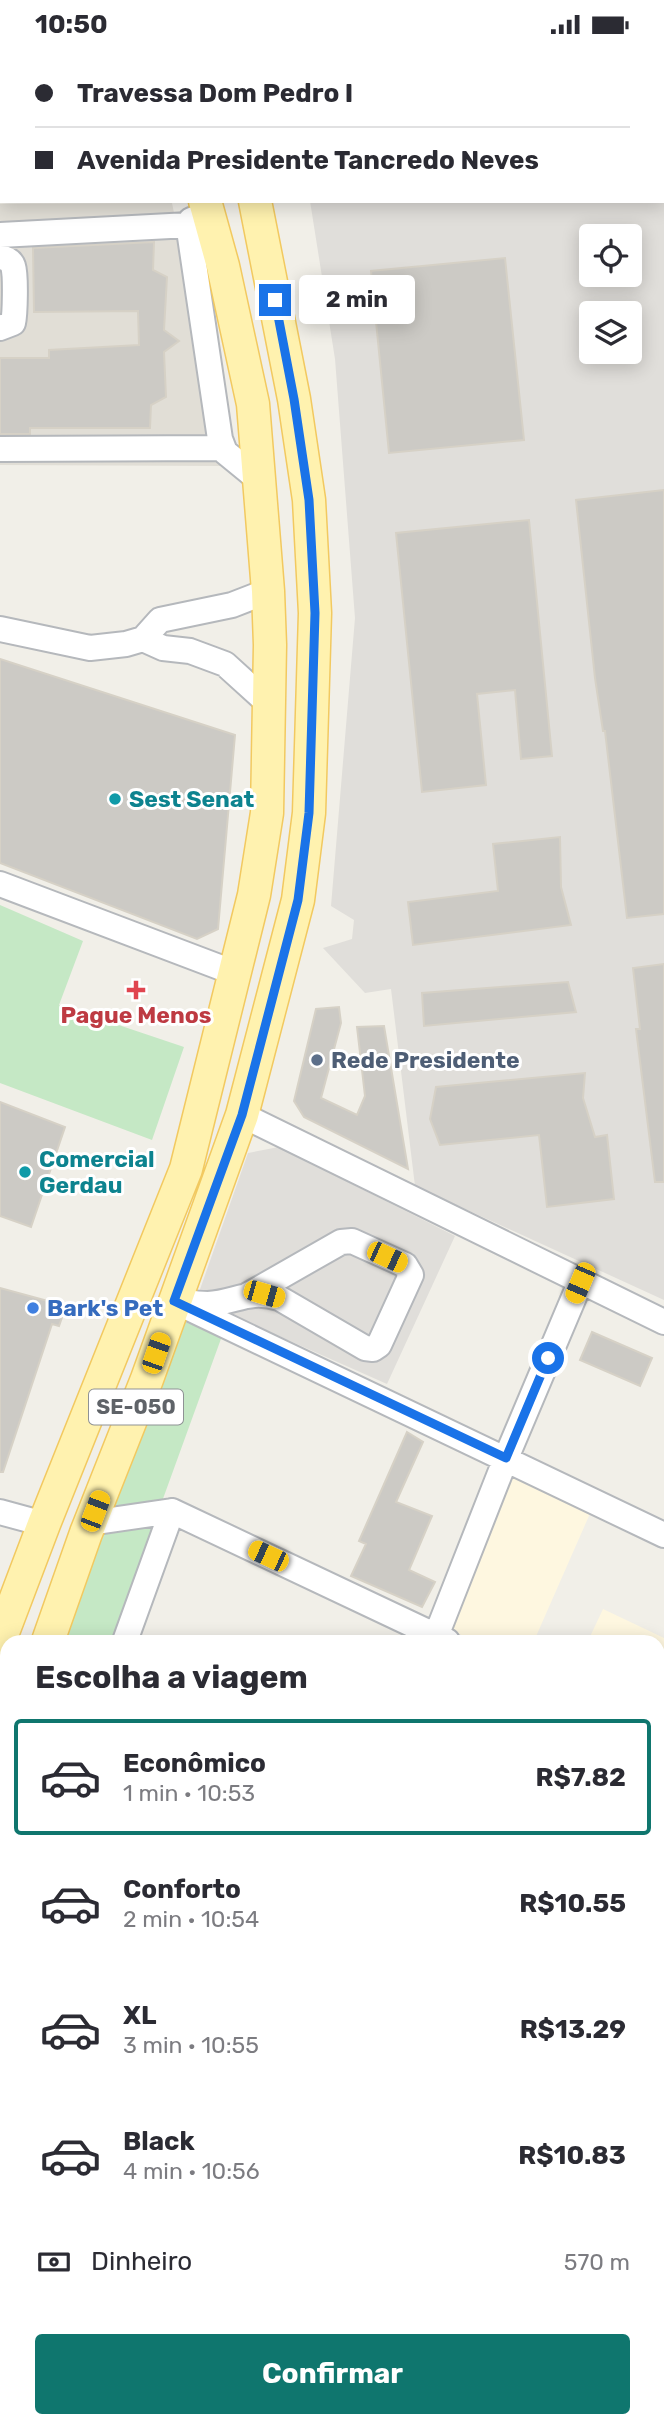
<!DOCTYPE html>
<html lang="pt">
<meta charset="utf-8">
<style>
body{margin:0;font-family:Rubik,sans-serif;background:#f2f2f3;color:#2b2b33;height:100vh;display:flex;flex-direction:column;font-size:26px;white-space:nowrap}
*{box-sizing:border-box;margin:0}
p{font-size:23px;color:#7c7c81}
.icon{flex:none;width:38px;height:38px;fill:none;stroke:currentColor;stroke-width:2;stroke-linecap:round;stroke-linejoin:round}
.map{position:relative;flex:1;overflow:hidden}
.side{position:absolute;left:0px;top:1586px;width:665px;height:793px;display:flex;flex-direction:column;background:#fff;border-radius:21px 21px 0 0;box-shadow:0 4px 18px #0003}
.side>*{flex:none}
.banner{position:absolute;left:0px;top:0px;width:665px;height:154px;box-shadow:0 4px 18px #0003;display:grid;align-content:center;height:154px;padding:0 35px;background:#fff}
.controls{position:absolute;left:579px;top:175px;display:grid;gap:14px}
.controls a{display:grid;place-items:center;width:63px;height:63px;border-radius:7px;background:#fff;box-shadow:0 4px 18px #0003;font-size:35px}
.end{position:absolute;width:32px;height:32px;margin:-16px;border:9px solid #1a73e8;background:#fff;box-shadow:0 0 0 4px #fff}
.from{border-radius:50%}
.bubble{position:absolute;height:49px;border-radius:7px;background:#fff;box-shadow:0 4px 18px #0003;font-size:23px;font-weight:700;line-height:49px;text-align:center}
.car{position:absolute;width:21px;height:42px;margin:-21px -10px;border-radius:9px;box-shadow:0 0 5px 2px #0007;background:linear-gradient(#f5c518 24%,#345 0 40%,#f5c518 0 76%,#345 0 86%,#f5c518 0)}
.banner b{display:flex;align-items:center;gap:24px;height:66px;font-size:26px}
.banner b+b{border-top:2px solid #e1e1e2}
.banner i{width:18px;height:18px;background:#2b2b33}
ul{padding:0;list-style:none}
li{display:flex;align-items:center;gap:21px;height:116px;margin:0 14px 10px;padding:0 21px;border:4px solid transparent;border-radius:7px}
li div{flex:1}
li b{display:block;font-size:26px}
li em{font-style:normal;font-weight:700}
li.on{border-color:#0f766e}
li>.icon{width:63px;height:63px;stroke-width:1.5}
h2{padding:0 35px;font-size:32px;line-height:84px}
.pay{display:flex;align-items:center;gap:18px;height:77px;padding:0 35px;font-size:26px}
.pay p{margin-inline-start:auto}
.cta{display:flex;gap:14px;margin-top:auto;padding:14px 35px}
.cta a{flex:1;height:80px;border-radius:7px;background:#0f766e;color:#fff;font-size:28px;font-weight:700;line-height:80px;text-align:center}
.status{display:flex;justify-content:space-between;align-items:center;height:49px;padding:0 35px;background:#fff;direction:ltr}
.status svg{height:19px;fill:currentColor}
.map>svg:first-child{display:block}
</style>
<div class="status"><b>10:50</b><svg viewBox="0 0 49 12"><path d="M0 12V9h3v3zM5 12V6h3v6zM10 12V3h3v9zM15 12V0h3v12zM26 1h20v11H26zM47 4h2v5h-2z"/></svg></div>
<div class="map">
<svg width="664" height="2378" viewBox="0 0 664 2378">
<rect width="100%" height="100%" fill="#f1efe8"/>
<path fill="#fef7e0" d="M510,1424L592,1460L534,1592H475L448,1580Z
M603,1560L664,1589V1680L658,1677V1592H588Z
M664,1713V1853L658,1850V1723Z"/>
<path fill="#e0deda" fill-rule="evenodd" d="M664,144V1251L415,1137L391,940L365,944L323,899L352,890L354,871L331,857L355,569L335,310L310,152H663ZM592,187H630V226H592ZM592,264H630V303H592Z
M279,1098L455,1187L387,1335L207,1255L198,1246L248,1104Z"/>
<path fill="#e1ded6" d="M172,154L213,358L221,417L0,416V155Z
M664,1932V2034L658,2032V1947Z"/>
<path fill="#c5e8c5" d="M0,0L66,2H2L0,136Z
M0,856L83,892L59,956L184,998L152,1091L0,1034Z
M185,1273L222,1287L160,1458L109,1464Z
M159,1468L117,1592H59L102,1478Z
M7,1728V1846L0,1860V1746Z
M0,2211L7,2215V2293L0,2290Z
M248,2371H342L339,2378H244Z"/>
<path fill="#cccac5" stroke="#d6d1c6" stroke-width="2" d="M154,193L153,221L167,228L164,281L179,292L164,303L166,348L151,356L150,379H30V385H0V309H49V301L139,296L138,262L34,263L33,199Z
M505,209L524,391L389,404L371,222Z
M664,441V865L627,869L605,682H603L595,629L576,451Z
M529,471L552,707L521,710L515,641L477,645L486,736L422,743L396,484Z
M0,610L235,686L218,880L197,890L0,814Z
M560,788L561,838L571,876L413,896L408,853L498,842L493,795Z
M664,915V1133H655L636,980H640L633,919Z
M568,933L576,963L424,977L422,944Z
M339,958L341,974L321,1049L357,1066L365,1047L357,978L384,977L408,1120L304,1068L294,1052L316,960Z
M585,1024L583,1049L595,1088L607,1086L614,1150L547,1158L539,1086L440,1096L430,1070L436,1038Z
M0,1053L65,1078L31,1178L0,1167Z
M0,1239L66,1257L59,1277L52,1275L3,1423H0Z
M592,1283L652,1309L640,1337L580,1311Z
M407,1383L423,1393L396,1453L432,1467L409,1521L435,1533L422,1558L351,1527L366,1495L359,1492Z"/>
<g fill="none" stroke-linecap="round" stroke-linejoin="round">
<g stroke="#b5b8bc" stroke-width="28">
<path id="minor" d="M532,2L534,0
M663,51L664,50
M208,165L191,171L189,181L220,390L225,403L258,430
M0,186L189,176
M0,208C5,209 11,211 13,217C16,226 15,265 13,274L0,279
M0,400L223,399
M0,580L90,599L126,595L143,590L160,571L232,556L268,542
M143,590L163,599L190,602L225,615L268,654
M0,835L235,924
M242,1066L664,1273
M174,1252L664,1486
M185,1253C192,1254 200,1255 208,1255C237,1253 248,1240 279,1249L365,1299L373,1300L379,1296L411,1226L405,1216L352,1192L341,1193L248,1246
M0,1463L44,1475
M90,1474L172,1462L447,1592
M436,1587L506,1409L580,1234
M125,1592L172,1462
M658,1696L664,1699
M658,1901L664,1887
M0,1902L7,1888
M0,1947L7,1951
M658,2044L664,2047
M0,2073L7,2077
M0,2168L7,2154
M0,2192L7,2196
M658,2274L664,2262
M0,2301L7,2305
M140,2371L153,2378
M351,2371L364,2378
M0,2374L7,2361
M254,2378L257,2371
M481,2378L485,2371
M607,2378L610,2371"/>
</g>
<g stroke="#f2c960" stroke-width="35">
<path id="major" d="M151,0V2
M206,0L207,2
M413,0L417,2
M493,0L497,2
M274,2L276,0
M663,83L664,84
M663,117L664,118
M0,1591L44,1475L186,1120L254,846L267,764L270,596L268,542L253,355L223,217L205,152
M48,1592L86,1484L147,1330L242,1066L298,851L309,764L315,564L309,451L294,350L255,152
M0,1729L7,1709"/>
</g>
<path stroke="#9cc7a9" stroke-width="3.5" stroke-dasharray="7 3.5" stroke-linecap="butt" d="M0,1647L7,1629"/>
<use href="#minor" stroke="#fff" stroke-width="24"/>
<use href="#major" stroke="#fff2af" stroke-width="32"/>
</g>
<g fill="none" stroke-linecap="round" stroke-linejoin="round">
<path stroke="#1a73e8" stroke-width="9" d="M275,251L294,350L309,451L315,564L309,764L298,851L242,1066L174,1252L506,1409L548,1309"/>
</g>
<g fill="#0f9aa8" stroke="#fff" stroke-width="2.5">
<circle cx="115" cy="750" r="7"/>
<circle cx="25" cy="1123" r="7"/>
</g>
<path fill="#e0444e" stroke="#fff" stroke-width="2.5" d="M132.5 930.5h7v7h7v7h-7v7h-7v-7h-7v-7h7z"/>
<circle fill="#5c6f8a" stroke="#fff" stroke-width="2.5" cx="317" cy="1011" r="7"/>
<circle fill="#3f7fe0" stroke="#fff" stroke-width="2.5" cx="33" cy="1259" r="7"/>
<g text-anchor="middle" stroke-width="6" stroke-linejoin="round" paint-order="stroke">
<rect fill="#fff" stroke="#8f9295" stroke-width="2" x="89" y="1340.5" width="94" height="35" rx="5"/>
<g font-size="21" font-weight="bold" fill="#5f6368">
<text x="136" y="1365">SE-050</text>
</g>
<g font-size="23" font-weight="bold" fill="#0d838f" stroke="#fff" text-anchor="start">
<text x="129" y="758">Sest Senat</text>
<text x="39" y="1118">Comercial<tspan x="39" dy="26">Gerdau</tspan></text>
</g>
<g font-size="23" font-weight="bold" fill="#be3a42" stroke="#fff">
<text x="136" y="974">Pague Menos</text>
</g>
<g font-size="23" font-weight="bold" fill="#4e5e75" stroke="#fff" text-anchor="start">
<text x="331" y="1019">Rede Presidente</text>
</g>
<g font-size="23" font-weight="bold" fill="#366cbe" stroke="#fff" text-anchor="start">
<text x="47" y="1267">Bark's Pet</text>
</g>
</g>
</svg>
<div class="controls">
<a><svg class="icon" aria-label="locate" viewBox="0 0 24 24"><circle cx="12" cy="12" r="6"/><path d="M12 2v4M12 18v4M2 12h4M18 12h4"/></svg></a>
<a><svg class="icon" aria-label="layers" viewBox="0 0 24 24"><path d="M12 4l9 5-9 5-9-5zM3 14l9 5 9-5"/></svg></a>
</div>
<i class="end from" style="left:548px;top:1309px"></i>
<i class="end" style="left:275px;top:251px"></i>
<div class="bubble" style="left:299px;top:226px;width:116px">2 min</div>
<i class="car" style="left:387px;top:1208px;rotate:115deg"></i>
<i class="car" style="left:580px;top:1234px;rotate:203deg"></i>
<i class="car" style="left:264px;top:1245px;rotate:106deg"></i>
<i class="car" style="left:156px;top:1304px;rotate:19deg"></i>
<i class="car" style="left:95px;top:1462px;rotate:21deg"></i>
<i class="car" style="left:268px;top:1507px;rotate:295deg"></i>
<div class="banner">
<b><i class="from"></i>Travessa Dom Pedro I</b>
<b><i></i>Avenida Presidente Tancredo Neves</b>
</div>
<section class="side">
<h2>Escolha a viagem</h2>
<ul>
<li class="on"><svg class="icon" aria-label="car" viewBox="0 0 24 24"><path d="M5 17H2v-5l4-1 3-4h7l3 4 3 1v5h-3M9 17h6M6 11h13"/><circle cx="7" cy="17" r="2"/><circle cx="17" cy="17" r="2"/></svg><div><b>Econômico</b><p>1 min · 10:53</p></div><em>R$7.82</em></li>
<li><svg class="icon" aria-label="car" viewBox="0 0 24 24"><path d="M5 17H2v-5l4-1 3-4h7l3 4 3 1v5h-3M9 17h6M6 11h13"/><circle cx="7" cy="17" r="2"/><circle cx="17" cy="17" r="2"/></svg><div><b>Conforto</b><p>2 min · 10:54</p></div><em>R$10.55</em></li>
<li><svg class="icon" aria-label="car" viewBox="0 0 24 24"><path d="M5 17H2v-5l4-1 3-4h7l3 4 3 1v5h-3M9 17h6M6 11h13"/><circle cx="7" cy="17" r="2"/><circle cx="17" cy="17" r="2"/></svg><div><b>XL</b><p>3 min · 10:55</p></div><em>R$13.29</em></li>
<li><svg class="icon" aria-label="car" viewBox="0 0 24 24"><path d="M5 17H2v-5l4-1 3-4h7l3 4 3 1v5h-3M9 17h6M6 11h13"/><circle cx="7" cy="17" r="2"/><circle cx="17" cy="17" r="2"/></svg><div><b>Black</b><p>4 min · 10:56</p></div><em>R$10.83</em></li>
</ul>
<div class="pay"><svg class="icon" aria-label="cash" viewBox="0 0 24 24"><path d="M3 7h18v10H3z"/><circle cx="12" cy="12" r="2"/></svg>Dinheiro<p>570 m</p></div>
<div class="cta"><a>Confirmar</a></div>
</section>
</div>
